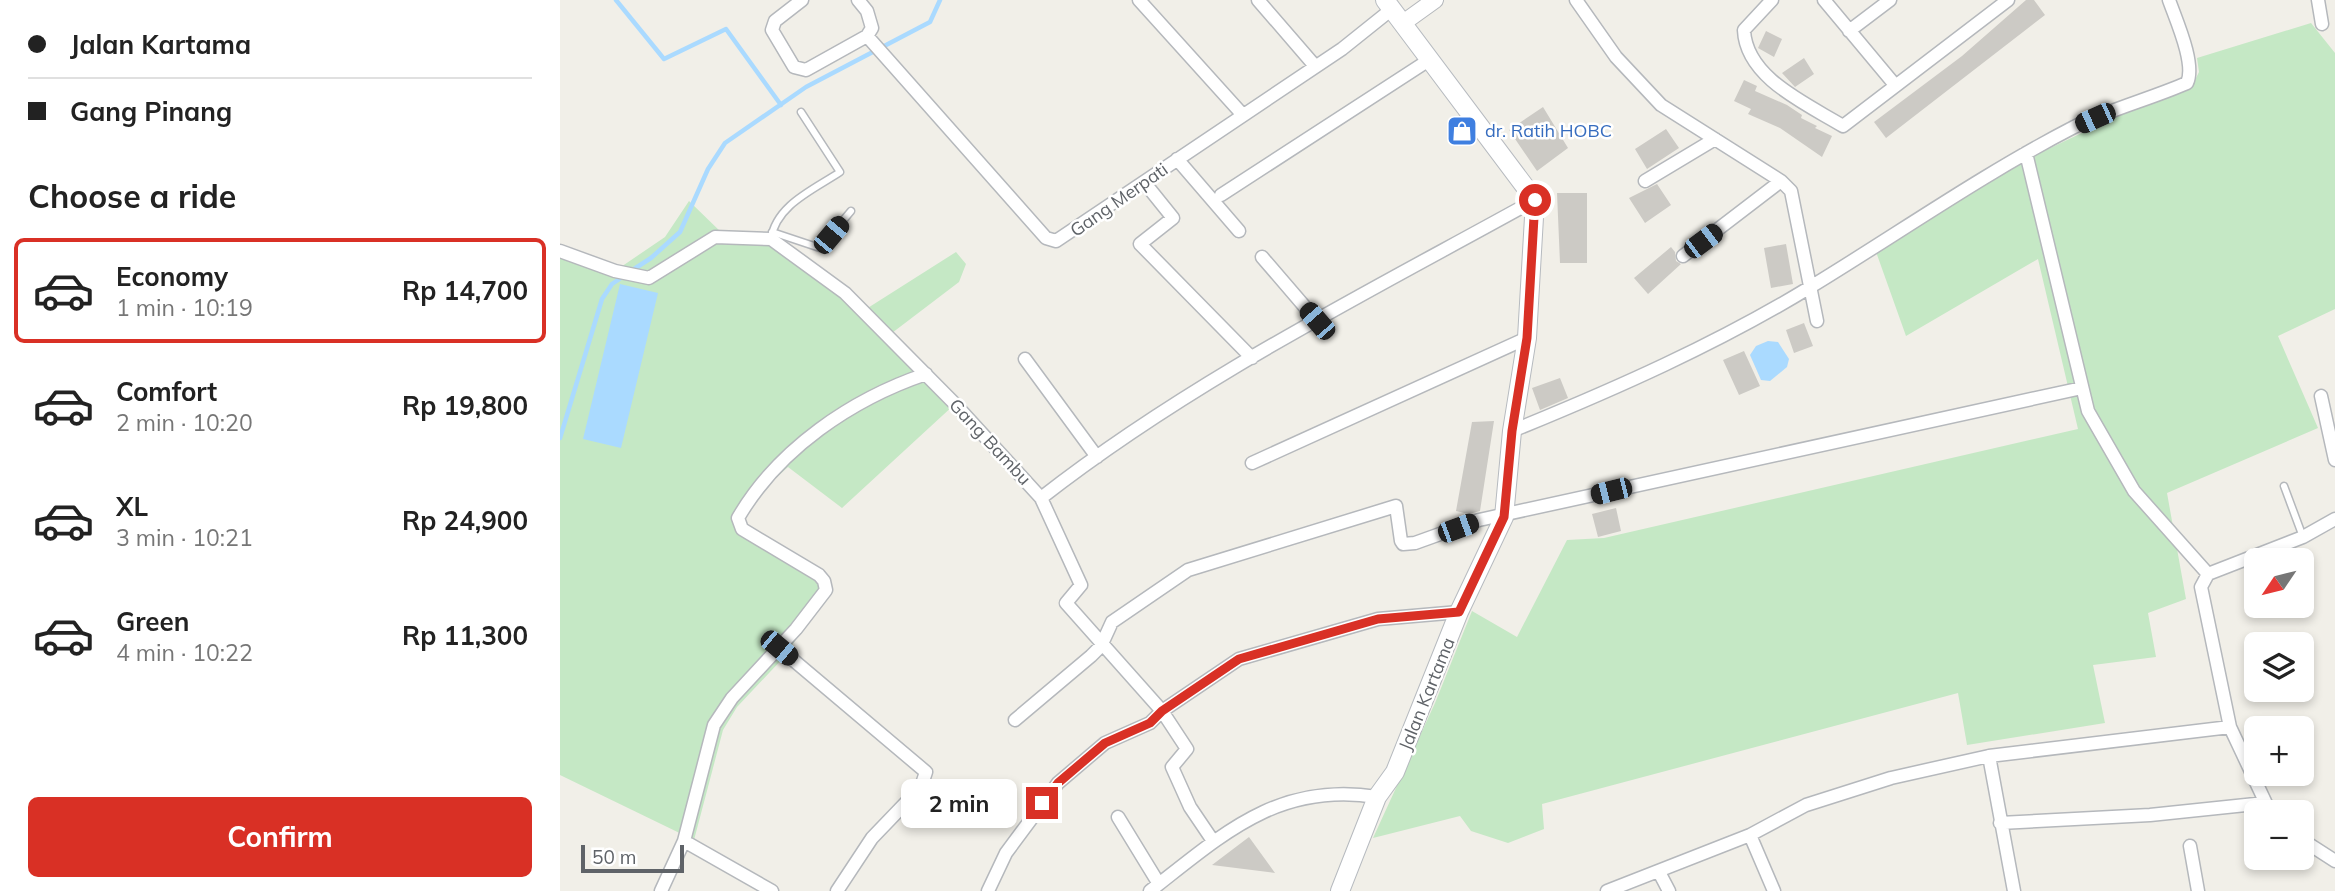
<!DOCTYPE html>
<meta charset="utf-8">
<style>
body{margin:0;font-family:Mulish,sans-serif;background:#f2f2f2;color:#222;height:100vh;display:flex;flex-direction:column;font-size:26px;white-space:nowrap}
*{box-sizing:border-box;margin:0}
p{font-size:23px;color:#767676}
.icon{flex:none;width:38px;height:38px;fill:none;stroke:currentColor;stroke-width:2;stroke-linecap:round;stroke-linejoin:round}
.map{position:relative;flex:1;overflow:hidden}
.details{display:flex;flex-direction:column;background:#fff;width:560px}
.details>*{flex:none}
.guide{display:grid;align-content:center;height:154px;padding:0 28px;background:#fff}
.needle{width:46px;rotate:235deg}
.buttons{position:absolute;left:1684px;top:548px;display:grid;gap:14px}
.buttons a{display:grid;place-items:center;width:70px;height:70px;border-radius:10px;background:#fff;box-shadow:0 4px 10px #0003;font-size:35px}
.scale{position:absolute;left:21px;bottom:18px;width:103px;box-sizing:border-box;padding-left:7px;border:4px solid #5f6368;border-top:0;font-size:19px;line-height:24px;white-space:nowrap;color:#5f6368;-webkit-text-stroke:5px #fff;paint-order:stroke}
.end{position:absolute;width:32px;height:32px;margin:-16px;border:9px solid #d93025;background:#fff;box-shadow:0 0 0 4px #fff}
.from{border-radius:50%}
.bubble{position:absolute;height:49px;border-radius:10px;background:#fff;box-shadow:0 4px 10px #0003;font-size:23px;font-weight:700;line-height:49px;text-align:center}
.car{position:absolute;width:21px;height:42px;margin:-21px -10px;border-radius:9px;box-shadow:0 0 5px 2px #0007;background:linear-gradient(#222 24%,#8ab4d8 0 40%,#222 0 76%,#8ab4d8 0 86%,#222 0)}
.guide b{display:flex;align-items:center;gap:24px;height:66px;font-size:26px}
.guide b+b{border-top:2px solid #e0e0e0}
.guide i{width:18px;height:18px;background:#222}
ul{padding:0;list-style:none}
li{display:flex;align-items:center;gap:21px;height:105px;margin:0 14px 10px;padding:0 14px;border:4px solid transparent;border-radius:10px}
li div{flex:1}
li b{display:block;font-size:26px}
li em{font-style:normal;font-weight:700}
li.selected{border-color:#d93025}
li>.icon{width:63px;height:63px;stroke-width:1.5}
h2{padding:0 28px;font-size:32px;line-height:84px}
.cta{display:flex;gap:14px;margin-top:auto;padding:14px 28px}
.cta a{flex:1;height:80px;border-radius:10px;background:#d93025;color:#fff;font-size:28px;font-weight:700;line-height:80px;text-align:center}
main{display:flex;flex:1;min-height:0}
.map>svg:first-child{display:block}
</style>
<main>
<section class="details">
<div class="guide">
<b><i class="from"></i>Jalan Kartama</b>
<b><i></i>Gang Pinang</b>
</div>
<h2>Choose a ride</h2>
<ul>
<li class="selected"><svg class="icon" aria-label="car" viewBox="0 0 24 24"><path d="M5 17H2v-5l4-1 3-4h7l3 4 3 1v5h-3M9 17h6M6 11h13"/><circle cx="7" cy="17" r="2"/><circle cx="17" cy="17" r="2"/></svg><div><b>Economy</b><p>1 min · 10:19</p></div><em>Rp 14,700</em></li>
<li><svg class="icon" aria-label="car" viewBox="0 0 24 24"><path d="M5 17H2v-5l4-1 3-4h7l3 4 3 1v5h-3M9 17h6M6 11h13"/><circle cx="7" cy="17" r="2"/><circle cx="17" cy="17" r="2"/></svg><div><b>Comfort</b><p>2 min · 10:20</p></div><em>Rp 19,800</em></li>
<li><svg class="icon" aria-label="car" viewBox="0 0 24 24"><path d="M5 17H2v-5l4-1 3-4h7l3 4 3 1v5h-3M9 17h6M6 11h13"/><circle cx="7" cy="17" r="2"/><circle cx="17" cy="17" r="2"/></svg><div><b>XL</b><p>3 min · 10:21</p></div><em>Rp 24,900</em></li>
<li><svg class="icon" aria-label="car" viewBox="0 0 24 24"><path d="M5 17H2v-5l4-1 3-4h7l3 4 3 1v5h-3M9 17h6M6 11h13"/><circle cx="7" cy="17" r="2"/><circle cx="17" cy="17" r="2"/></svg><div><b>Green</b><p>4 min · 10:22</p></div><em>Rp 11,300</em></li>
</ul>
<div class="cta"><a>Confirm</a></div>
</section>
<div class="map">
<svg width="1775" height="891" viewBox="0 0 1775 891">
<rect width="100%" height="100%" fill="#f1efe8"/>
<path fill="#c5e8c5" d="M1751,23L1775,53V309L1718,336L1758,428L1607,493L1626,599L1588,613L1596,657L1533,665L1545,723L1407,745L1398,693L982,804L984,829L948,843L911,831L900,816L813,838L875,703L912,611L957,637L1007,540L1044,538L1518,429L1478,259L1346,336L1315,249L1455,165L1574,108L1619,92L1634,82L1639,72L1637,58Z
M129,201L164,235L211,239L303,311L396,252L406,264L399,282L328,336L395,404L282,508L228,467L198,494L181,521L261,574L268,591L225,656L177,707L163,730L134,840L0,775V251L55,271L105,237Z"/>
<path fill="#aadaff" d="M60,284L98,293L61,448L23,439Z
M1208,341L1218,342L1229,359L1227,367L1210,381L1201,380L1190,355L1196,346Z"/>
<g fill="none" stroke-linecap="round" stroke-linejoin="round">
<path stroke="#aadaff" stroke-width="4.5" d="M56,0L104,59L166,29L221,105
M71,271L91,258L120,232L148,169L165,143L246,87L370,22L380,0
M0,438L42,299L52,284L64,276"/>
</g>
<path fill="#cccac5" d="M1466,0H1474L1485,15L1326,138L1314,122L1402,56Z
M1206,31L1222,39L1214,57L1198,48Z
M1244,58L1254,74L1235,87L1222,73Z
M1184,80L1197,86L1195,91L1227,105L1242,115L1241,118L1257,126L1255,128L1272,136L1262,157L1220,128L1188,114L1191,109L1174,101Z
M983,107L1008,148L977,171L949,130Z
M1106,129L1119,148L1087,169L1075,149Z
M1097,184L1111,205L1085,223L1069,198Z
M997,193H1027V263H1000Z
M1226,244L1233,284L1211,288L1204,248Z
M1111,247L1115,252L1116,261L1121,264L1088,294L1074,278Z
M1244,323L1253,346L1234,353L1226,330Z
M1184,351L1200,386L1179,395L1163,360Z
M1000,378L1008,398L980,410L972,388Z
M934,421L920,511L909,514L896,511L912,422Z
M1056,508L1061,531L1038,537L1032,514Z
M689,837L715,873L652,865Z"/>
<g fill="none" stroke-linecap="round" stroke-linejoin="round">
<g stroke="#b5b8bc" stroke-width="9">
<path id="service" d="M212,232L260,248L291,211
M211,239C216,205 253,190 280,172L241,112
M1724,486L1743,537"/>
</g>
<g stroke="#b5b8bc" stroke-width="15">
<path id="minor" d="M242,0L215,21L212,30L234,67L246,70L307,36L486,238L496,241L782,49L832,9
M298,0L307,11L312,28L307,36
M579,0L682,114
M698,0L755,66
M1016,0L1056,57L1101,105L1221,181L1231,191L1257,321
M1212,0L1184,30C1186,78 1247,104 1283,126L1448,0
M1264,0L1335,85
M1758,0L1762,24
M1289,31L1330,0
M1466,153L1528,411L1574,491L1648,574
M617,159L679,231
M1085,181L1155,139
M584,182L613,218L580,244L692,358
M661,195L869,60
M0,251L55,271L89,278L155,237L211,239L285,293L395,404L481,498C632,380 807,293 975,200
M1123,256L1221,181
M702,257L757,321
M465,359L537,457
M1761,396L1775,460
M952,431C1055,389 1157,344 1252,286C1339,233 1423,174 1514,127C1551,109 1590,99 1627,83C1636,64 1616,20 1609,0
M692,463L967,338
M481,498L521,585L506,603L602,711L627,749L612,767L630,807L653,841
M219,648L366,772L361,787L312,838L277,891
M455,720L531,656L541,646L552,622L628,570L836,506L841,541L843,544L855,543L919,520L1522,388
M1429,756L1454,891
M1710,812L1670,727L1641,587L1648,574L1743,537L1775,519
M558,817L599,884
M1440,823L1590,815L1705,803
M1190,835L1214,891
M1741,839L1775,861
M1630,846L1638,891
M1099,872L1109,891
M101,891L124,841
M212,891L124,841L154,725L172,698L236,629L266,590L264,581L259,575L182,529L178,518C218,449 292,399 366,374
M428,891L446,853L498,783L545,743L590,723L602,711L679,659L818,619L899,612
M590,891C662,835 718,781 817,797
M1047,891L1190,835L1246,805L1331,778L1429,756L1670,727"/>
</g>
<g stroke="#b5b8bc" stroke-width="18">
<path id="tertiary" d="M843,23L875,0"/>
</g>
<g stroke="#b6babf" stroke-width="20">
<path id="secondary" d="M780,891L817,797L835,772L899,612L944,517L952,431L967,338L975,200L825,0"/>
</g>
<use href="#service" stroke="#fff" stroke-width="6"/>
<use href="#minor" stroke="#fff" stroke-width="12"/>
<use href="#tertiary" stroke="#fff" stroke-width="16"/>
<use href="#secondary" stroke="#fff" stroke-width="18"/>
</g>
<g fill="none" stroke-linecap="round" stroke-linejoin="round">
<path stroke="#d93025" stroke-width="9" d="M482,803L498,783L545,743L590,723L602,711L679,659L818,619L899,612L944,517L952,431L967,338L975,200"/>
</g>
<defs>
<g id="shop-square" transform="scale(1.575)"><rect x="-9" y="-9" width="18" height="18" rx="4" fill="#3f7fe0" stroke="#fff"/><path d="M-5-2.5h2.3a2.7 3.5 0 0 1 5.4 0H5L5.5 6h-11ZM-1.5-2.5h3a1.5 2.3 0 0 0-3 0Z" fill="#fff"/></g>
</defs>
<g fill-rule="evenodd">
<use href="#shop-square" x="902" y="131"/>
</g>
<g text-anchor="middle" stroke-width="5" stroke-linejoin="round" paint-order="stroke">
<g font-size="18" fill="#366cbe" stroke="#fff" text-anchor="start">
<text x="925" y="137">dr. Ratih HOBC</text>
</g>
<g font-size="18" fill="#5f6368" stroke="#fff">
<text transform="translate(559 200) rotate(-35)" y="6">Gang Merpati</text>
<text transform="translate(430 442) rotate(47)" y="6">Gang Bambu</text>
<text transform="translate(867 694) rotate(-68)" y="6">Jalan Kartama</text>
</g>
</g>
</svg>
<div class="buttons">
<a><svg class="needle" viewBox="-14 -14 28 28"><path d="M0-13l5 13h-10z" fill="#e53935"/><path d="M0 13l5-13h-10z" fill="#767676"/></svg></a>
<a><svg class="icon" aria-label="layers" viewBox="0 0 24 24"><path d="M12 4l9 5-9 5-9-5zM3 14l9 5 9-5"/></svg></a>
<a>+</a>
<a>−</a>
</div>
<div class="scale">50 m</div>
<i class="end from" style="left:975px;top:200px"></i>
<i class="end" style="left:482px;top:803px"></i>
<div class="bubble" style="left:341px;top:779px;width:116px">2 min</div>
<i class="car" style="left:1535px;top:118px;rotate:246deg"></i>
<i class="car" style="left:271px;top:235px;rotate:40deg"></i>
<i class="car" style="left:1143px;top:241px;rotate:53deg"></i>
<i class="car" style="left:757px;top:321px;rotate:319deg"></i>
<i class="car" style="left:1051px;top:491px;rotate:256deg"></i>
<i class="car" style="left:898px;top:528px;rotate:70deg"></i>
<i class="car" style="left:219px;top:648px;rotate:130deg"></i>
</div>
</main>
